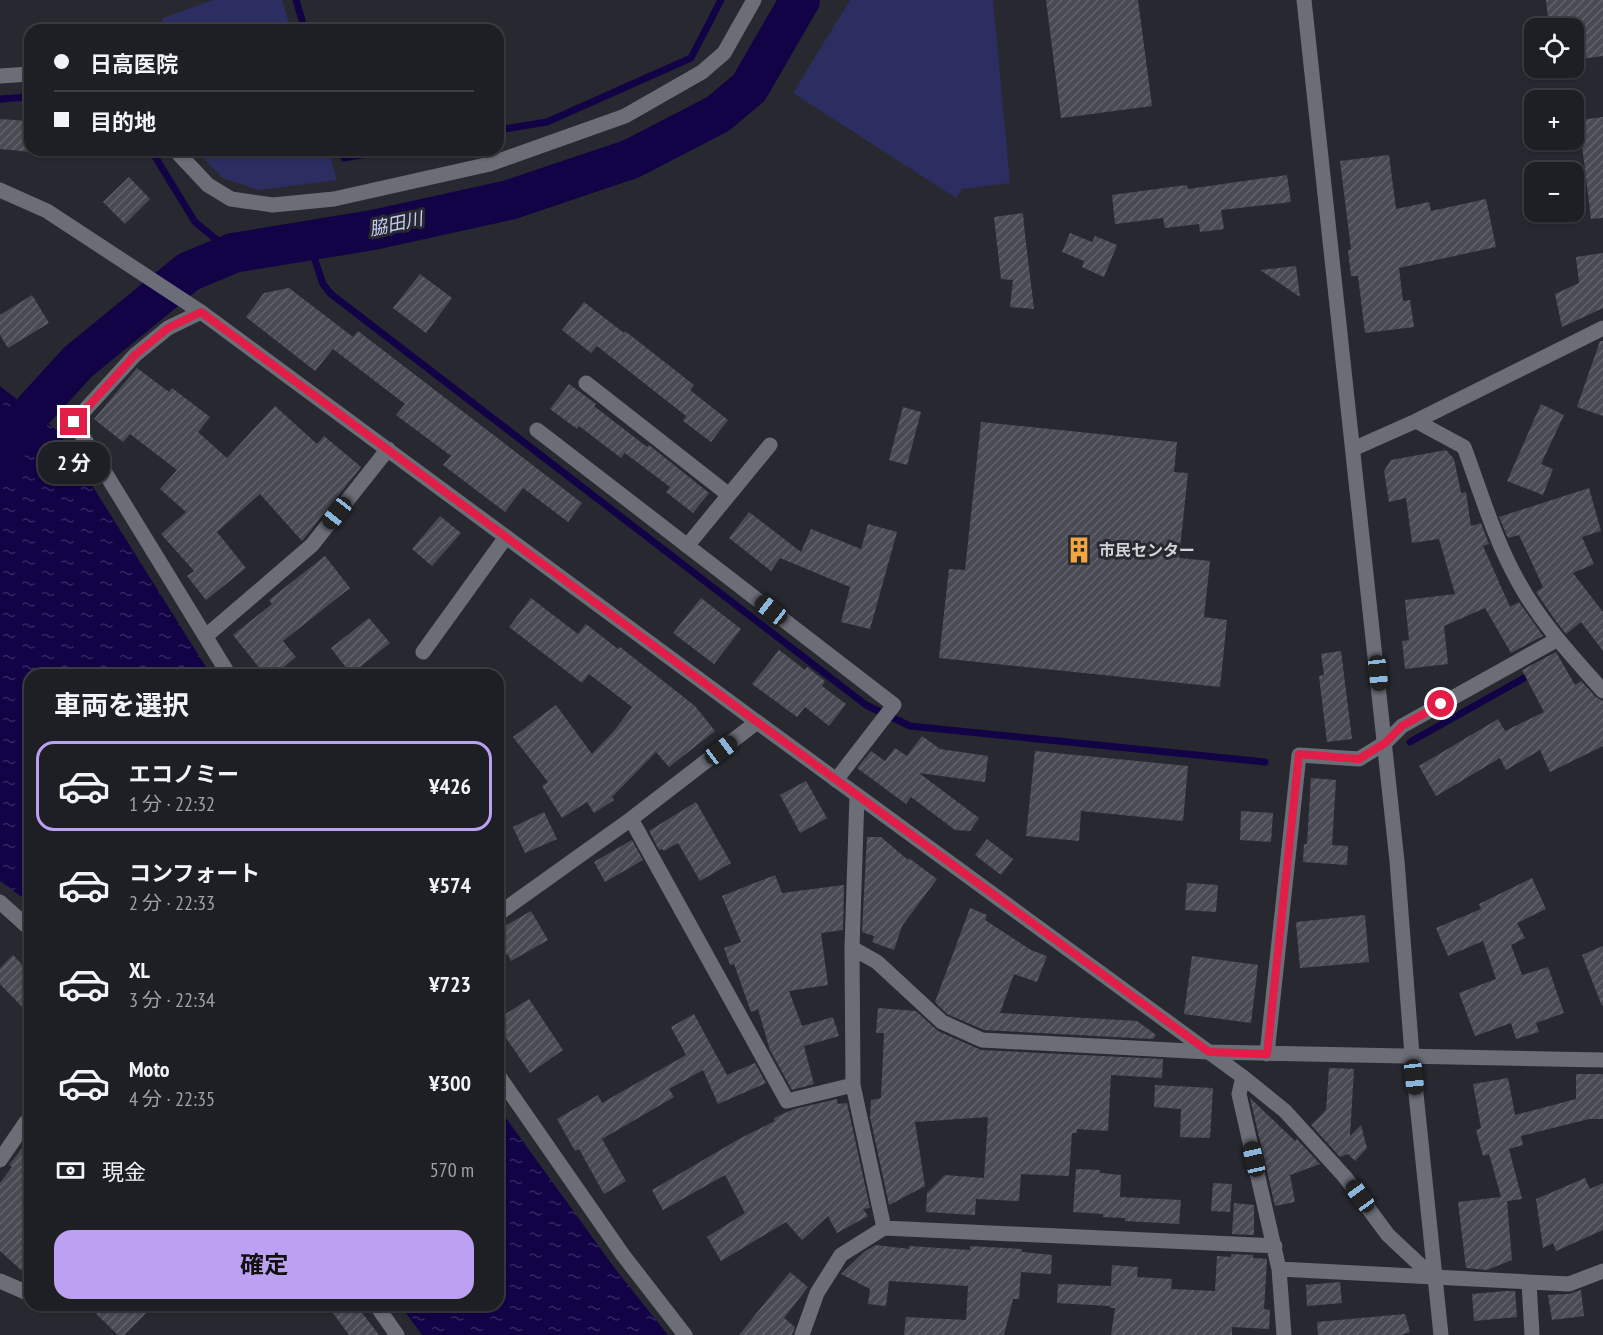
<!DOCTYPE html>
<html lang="ja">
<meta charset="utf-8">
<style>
body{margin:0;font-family:"PT Sans Narrow","Noto Sans JP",sans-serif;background:#2b2c31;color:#f1f3f6;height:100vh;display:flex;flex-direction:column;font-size:22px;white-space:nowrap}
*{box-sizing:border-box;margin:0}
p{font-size:20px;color:#a1a2a6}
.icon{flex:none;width:33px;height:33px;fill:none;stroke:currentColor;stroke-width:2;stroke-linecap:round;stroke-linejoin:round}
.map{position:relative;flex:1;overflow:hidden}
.drawer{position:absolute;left:24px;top:669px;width:480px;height:642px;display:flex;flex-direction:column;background:#1e1f24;border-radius:18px;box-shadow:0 2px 4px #0004,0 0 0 2px #3c3d41}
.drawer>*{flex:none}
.top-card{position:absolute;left:24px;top:24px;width:480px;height:132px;border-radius:18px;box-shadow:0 2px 4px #0004,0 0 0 2px #3c3d41;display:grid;align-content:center;height:132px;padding:0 30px;background:#1e1f24}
.controls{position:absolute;left:1524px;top:18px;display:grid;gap:12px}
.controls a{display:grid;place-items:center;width:60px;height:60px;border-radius:12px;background:#1e1f24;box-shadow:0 2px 4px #0004,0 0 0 2px #3c3d41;font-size:30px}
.end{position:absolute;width:27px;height:27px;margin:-14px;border:8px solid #e11d48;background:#fff;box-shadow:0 0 0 3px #fff}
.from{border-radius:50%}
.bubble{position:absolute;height:42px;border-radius:18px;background:#1e1f24;box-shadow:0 2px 4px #0004,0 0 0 2px #3c3d41;font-size:20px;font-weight:700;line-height:42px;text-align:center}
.car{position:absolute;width:18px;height:36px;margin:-18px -9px;border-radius:8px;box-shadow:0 0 4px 2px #0007;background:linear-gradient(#222 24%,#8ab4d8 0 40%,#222 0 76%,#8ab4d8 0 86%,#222 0)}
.top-card b{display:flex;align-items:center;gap:21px;height:57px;font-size:22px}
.top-card b+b{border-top:2px solid #3c3d41}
.top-card i{width:15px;height:15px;background:#f1f3f6}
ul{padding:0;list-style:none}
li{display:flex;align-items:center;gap:18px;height:90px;margin:0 12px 9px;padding:0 18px;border:3px solid transparent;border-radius:18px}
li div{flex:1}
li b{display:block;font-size:22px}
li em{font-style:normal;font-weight:700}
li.selected{border-color:#bca0f2}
li>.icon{width:54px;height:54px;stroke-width:1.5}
h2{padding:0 30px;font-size:27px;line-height:72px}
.pay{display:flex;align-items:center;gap:15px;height:66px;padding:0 30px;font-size:22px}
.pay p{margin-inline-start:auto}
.action{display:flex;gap:12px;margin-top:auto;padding:12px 30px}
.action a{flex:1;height:69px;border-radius:18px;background:#bca0f2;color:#111;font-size:24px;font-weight:700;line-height:69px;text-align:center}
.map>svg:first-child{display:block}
</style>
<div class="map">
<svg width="1603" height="1335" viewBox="0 0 1603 1335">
<defs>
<pattern id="water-ripples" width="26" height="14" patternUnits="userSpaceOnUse" patternTransform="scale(1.5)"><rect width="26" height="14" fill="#110346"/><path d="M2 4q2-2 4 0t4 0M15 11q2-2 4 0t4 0" fill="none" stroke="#332760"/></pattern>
<pattern id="building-hatch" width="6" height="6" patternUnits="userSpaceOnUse" patternTransform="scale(1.5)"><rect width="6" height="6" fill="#494a53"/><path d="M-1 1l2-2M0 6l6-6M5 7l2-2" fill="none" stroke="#62636b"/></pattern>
</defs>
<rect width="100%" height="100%" fill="#282930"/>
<path fill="#2c2d60" d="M213,0H282L291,30H162L163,18Z
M850,0H993L1010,183L962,189L956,198L793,93Z
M195,150H328L337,180L259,190L223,178Z"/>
<path fill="url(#water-ripples)" d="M0,386L58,431L211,675H30V903L0,881Z
M498,1107L616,1270L668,1335H422L400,1305H498Z"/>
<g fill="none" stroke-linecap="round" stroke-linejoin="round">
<path stroke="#110346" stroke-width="7" d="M296,0L305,30
M0,99L30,97
M498,130L547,122L691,58L721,0
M151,150L195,222L233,253
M342,150L344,158L389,150
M308,240L323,284L331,294L866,705L910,726L1265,762
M1410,742L1533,673"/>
<path stroke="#110346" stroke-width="40" d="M0,462L14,432L78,362L188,272L233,253L373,230L509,200L631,159L718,114L749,88L800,0"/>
</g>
<path fill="url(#building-hatch)" d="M1046,0H1138L1152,106L1061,118Z
M1546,0H1603V56L1574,60V28H1549Z
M1603,117V218L1591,219L1579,120Z
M0,119L30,121V152L0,149Z
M1389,155L1396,209L1429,202L1431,211L1486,199L1496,247L1399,268L1403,301L1410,300L1414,327L1365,333L1358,276H1351L1348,250L1351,249L1340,161Z
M1287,175L1291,202L1221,210L1224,229L1200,232L1199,224L1165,228L1163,218L1115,224L1112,195L1187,185L1188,189Z
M129,177L150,199L125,224L103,202Z
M1023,213L1025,235L1034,309L1010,307L1013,280L1001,279L994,217Z
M1070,233L1092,242L1095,236L1117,245L1104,277L1082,267L1084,261L1062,252Z
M1603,253V308L1562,327L1555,294L1579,283L1576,257Z
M1296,266L1300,297L1260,270Z
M420,274L452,298L426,333L393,308Z
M289,288L353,337L358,331L582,503L568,522L523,488L505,512L443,465L451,456L396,415L405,404L333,349L315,371L246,317L264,293Z
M32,295L49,323L8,348L0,335V315Z
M584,302L624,333L625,331L694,385L690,390L728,420L711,442L683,421L686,416L597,346L591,353L562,330Z
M1600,341H1603V416L1577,407Z
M137,368L169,392L172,388L210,417L198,432L227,458L275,406L317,444L324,436L361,467L302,541L260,494L217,532L246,568L206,600L187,576L194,571L161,534L186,512L160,489L177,470L130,434L123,442L94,419Z
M569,384L596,404L594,406L647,447L649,445L709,493L693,513L666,492L670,487L625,453L621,458L579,426L577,429L550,409Z
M1541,404L1564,415L1541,464L1553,469L1543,495L1507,481Z
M903,407L921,412L907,465L889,460Z
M981,422L1177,442L1174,472L1188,473L1179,558L1210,561L1204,617L1227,620L1220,687L939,658L949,569L965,570Z
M1446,450L1454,459L1461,493L1466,492L1471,526L1481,523L1489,544L1483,546L1510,607L1519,602L1543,636L1511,653L1485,608L1444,626L1448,664L1405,669L1402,641L1409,640L1405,600L1455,594L1439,539L1412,543L1406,498L1389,502L1384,471L1391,460Z
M1589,488L1601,531L1582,537L1594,564L1573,573L1603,612V651L1581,622L1566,634L1555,620L1536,592L1543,587L1519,535L1508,538L1499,517Z
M749,512L801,552L811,529L861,549L868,524L897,532L870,629L841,622L850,587L780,558L771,571L729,538Z
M440,516L461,533L432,566L412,549Z
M325,556L350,588L283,641L296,657L274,675H265L233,635L272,604L269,600Z
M531,598L578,634L586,624L618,649L620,647L695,706L715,731L669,767L656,752L612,797L614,800L594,813L587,802L562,818L542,786L548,782L513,737L556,705L592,754L614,731L632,707L589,674L582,683L509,627Z
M701,598L741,629L714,664L673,633Z
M369,618L390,643L351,674L331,648Z
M779,650L805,670L807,667L825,681L822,686L846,704L829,726L805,707L797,717L752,684Z
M1341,651L1352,739L1327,742L1319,676L1324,675L1321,654Z
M1556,652L1575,685L1581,681L1596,697L1603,701V746L1550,772L1540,750L1506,770L1500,758L1436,796L1419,766L1498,719L1505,731L1544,712L1522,670Z
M922,736L940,749L988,756L985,782L919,773L979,818L970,831L955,830L911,797L906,804L857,768L871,751L885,761L895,748L907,756Z
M1035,751L1188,766L1183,821L1081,811L1079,841L1026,836Z
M1311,778L1336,780L1332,845L1348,846L1347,865L1303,862L1304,844H1307Z
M806,781L827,818L800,833L780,795Z
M696,802L731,863L700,881L678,843L664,851L662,849L659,850L649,831Z
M1241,811L1273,813L1271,842L1240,840Z
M544,812L557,839L525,853L513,827Z
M867,837H881L908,860L909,858L937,879L902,926L894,950L872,942L874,936L862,932Z
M987,839L1013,859L1001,875L975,855Z
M632,840L643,860L605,882L594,862Z
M775,875L782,893L844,885L843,930L821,933L828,985L789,991L802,1026L833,1017L839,1036L804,1046L814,1084L792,1090L770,1050L758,1009L751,1012L734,964L730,965L724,948L741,942L722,896Z
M1532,878L1546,909L1517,923L1525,938L1511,945L1522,975L1548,967L1564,1013L1536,1023L1539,1032L1516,1039L1511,1023L1475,1036L1459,993L1496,979L1483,941L1448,956L1436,928L1481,909L1479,904Z
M1187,883L1218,885L1216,912L1185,910Z
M970,908L987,915L985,920L1031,950L1047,956L1037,982L1014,974L1000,1013L1137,1021L1156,1035L1153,1039L984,1030L947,1014L935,1002Z
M531,911L548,940L511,961L508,954L498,960V930Z
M1365,915L1369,962L1300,968L1296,922Z
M1603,946V1005L1602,1006L1582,955Z
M13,955L30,973V1015L0,984V968Z
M1192,956L1258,965L1251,1023L1184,1014Z
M529,999L563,1050L530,1073L498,1026V1019Z
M878,1008L916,1011L938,1031L981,1050L1163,1059L1162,1078L1111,1075L1108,1131L1077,1129V1133H1072L1069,1176L1021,1174L1019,1201L976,1199L975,1215L926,1212L927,1193L945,1175L984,1178L988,1117L915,1122L925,1186L889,1205L870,1117L871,1100L881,1098L884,1033H876Z
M694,1014L727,1075L755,1063L766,1083L718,1104L703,1070L669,1089L674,1097L602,1139L626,1181L604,1194L579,1149L575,1151L557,1119L598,1095L602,1103L686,1055L671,1027Z
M1329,1068L1354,1069L1350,1136L1361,1125L1367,1148L1355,1161L1348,1154L1340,1157L1311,1125L1326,1110Z
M1576,1074H1603V1119H1589L1521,1136L1523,1145L1509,1149L1522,1199L1507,1201L1512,1260L1487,1270L1466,1268L1458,1202L1501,1197L1489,1154L1483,1156L1476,1130L1481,1128L1473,1084L1508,1078L1515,1115L1576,1099Z
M1155,1085L1213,1088L1210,1138L1180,1137L1181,1109L1154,1107Z
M1250,1098L1295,1141L1297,1139L1320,1164L1290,1175L1295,1202L1275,1206Z
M837,1099L838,1104L847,1103L870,1208L863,1209L868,1216L837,1233L828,1216L802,1240L786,1222L721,1261L707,1237L745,1213L725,1175L663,1210L652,1190L739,1139L775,1121L774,1118L794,1109Z
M30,1138V1278L0,1251V1183L12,1167L9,1165Z
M1076,1169L1100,1170V1173L1121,1175L1120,1197L1181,1200L1179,1224L1125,1221V1218L1103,1217V1214L1073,1212Z
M1585,1178L1590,1189L1603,1183V1230L1556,1251L1553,1243L1543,1248L1536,1199Z
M1213,1183L1232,1184L1230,1212L1211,1211Z
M1234,1203L1254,1205V1235L1232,1234Z
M876,1245L909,1249V1246L970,1250V1246L1022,1249V1252L1052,1255L1051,1274L1021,1272L1019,1299H1013L1004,1335H904L906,1317L966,1320L968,1286L889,1281L886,1306L868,1304L870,1289L841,1274L865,1251Z
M1231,1254L1253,1255V1258L1267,1259L1264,1309L1270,1310L1269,1329L1232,1327V1335H1111L1115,1308H1110V1306L1057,1303L1058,1284L1111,1286L1112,1265L1138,1267L1137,1277L1172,1279L1171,1289L1215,1291L1217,1256L1231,1257Z
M790,1272L808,1287L784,1318L795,1327L792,1335H739Z
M1340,1282L1342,1303L1307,1306L1306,1285Z
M1581,1290L1584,1316L1552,1320L1548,1295L1569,1294Z
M1506,1291H1515L1517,1317L1474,1321L1472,1294Z
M87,1305H154L124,1335H118Z
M327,1305H356L379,1335H349Z
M1405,1314L1410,1332L1401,1335H1318L1317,1322Z"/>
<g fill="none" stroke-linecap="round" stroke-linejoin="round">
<path stroke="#6c6e77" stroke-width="15" d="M0,76L30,74
M175,150L208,185L231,199L273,205L334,199L490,164L625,116L702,72L724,53L754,0
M201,312L168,328L135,355L74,422L229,675
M586,383L729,495
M1416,421L1464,447C1481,493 1495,541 1519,583C1541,623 1573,657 1603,691
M537,430L894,705L836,780
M1353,449L1416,421L1603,328
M687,546L770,445
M206,636L312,545L388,449
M423,652L506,537
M857,795L852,948L853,1085L884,1228L1275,1246
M631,819L787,1101L853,1085
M0,902L30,929
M498,914L631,819L757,722
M852,948L877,962L942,1022L982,1040L1209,1052L1603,1060
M1267,1054L1299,755L1359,759L1385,743L1402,726L1558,639
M498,1075L623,1255L685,1335
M1243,1077L1239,1094L1279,1269L1284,1335
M0,1160L26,1122
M1279,1269L1569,1284L1603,1271
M0,1281L30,1294
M1529,1282L1532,1335
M376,1305L397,1335
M802,1335L817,1293L841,1255L884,1228"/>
<path stroke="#6c6e77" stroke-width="15" d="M1304,0L1397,861L1412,1055L1441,1335
M0,190L47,211L201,312L757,722L1243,1077L1285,1111L1345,1177L1388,1235L1434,1278"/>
</g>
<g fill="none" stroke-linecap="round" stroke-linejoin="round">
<path stroke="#e11d48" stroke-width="8" d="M74,422L135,355L168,328L201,312L757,722L1209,1052L1267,1054L1299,754L1359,759L1385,743L1402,726L1441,704"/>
</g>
<defs>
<g id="building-bare" transform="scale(2.07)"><path d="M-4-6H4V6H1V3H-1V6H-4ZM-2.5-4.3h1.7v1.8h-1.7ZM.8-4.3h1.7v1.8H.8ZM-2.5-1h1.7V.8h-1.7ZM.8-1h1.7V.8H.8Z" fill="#f2a540" stroke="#282930" stroke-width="2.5" paint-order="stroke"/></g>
</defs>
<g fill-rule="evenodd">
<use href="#building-bare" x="1079" y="550"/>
</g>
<g text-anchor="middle" stroke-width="6" stroke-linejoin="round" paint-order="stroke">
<g font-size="16" font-weight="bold" fill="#d2d3d8" stroke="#282930" text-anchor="start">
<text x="1099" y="556">市民センター</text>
</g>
<g font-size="18" font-style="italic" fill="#c6cbf4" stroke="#282930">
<text transform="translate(396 224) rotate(-12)" y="6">脇田川</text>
</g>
</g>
</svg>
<div class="controls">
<a><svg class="icon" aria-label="locate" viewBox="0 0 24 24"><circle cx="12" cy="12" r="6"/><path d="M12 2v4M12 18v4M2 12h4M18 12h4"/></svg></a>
<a>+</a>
<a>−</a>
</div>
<i class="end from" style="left:1441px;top:704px"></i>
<i class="end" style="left:74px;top:422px"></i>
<div class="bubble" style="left:38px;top:442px;width:72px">2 分</div>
<i class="car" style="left:337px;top:513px;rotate:218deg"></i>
<i class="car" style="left:771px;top:610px;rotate:308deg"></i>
<i class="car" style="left:1378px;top:673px;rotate:174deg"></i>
<i class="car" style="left:721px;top:750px;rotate:53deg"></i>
<i class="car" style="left:1414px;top:1077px;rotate:174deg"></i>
<i class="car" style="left:1254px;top:1159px;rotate:347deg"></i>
<i class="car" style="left:1360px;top:1196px;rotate:324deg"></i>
<div class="top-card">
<b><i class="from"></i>日高医院</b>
<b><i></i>目的地</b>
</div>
<section class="drawer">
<h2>車両を選択</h2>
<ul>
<li class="selected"><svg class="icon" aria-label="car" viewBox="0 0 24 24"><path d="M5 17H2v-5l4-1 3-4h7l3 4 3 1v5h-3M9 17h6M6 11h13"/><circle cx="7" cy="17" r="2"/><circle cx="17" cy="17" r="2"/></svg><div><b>エコノミー</b><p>1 分 · 22:32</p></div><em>¥426</em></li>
<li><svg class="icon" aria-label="car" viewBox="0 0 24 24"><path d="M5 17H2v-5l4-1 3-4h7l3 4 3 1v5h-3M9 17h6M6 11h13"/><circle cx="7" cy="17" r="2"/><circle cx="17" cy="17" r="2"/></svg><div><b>コンフォート</b><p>2 分 · 22:33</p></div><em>¥574</em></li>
<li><svg class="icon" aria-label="car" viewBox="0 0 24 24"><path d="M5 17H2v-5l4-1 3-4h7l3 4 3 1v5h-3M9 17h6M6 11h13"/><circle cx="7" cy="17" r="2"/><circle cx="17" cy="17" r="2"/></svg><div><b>XL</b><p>3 分 · 22:34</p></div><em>¥723</em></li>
<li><svg class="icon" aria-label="car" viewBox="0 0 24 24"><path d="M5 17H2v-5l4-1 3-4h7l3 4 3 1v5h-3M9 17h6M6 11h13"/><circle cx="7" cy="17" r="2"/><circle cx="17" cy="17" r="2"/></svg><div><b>Moto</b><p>4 分 · 22:35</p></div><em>¥300</em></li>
</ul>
<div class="pay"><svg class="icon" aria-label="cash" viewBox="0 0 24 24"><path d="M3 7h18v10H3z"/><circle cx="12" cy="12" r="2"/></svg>現金<p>570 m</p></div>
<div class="action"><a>確定</a></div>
</section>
</div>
